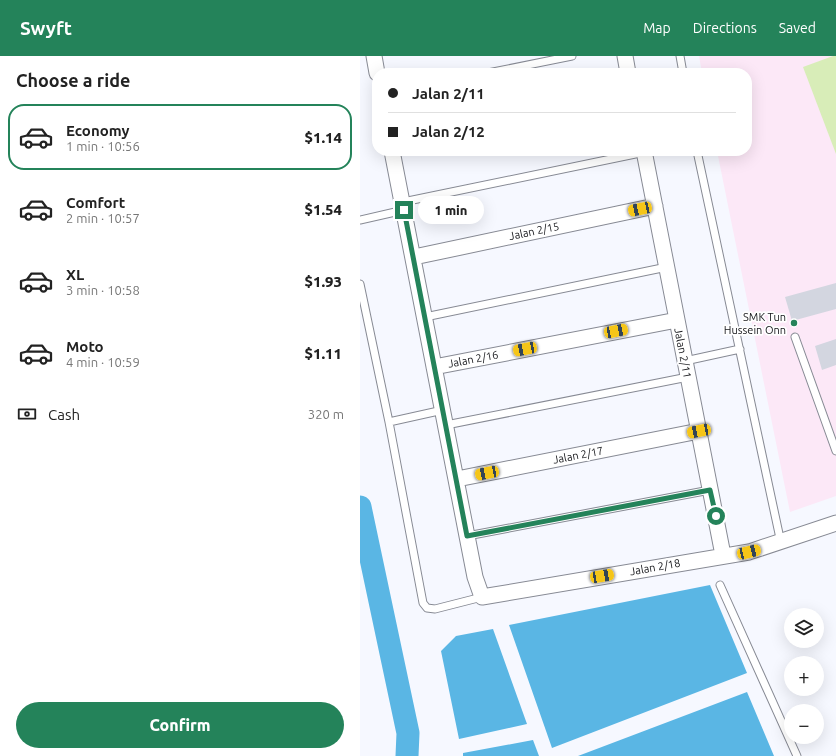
<!DOCTYPE html>
<meta charset="utf-8">
<style>
body{margin:0;font-family:Ubuntu,sans-serif;background:#f6f6f6;color:#222;height:100vh;display:flex;flex-direction:column;font-size:15px;white-space:nowrap}
*{box-sizing:border-box;margin:0}
p{font-size:13px;color:#767676}
.icon{flex:none;width:22px;height:22px;fill:none;stroke:currentColor;stroke-width:2;stroke-linecap:round;stroke-linejoin:round}
.map{position:relative;flex:1;overflow:hidden}
.details{display:flex;flex-direction:column;background:#fff;width:360px}
.details>*{flex:none}
.guide{position:absolute;left:12px;top:12px;width:380px;height:88px;border-radius:16px;box-shadow:0 4px 16px #0002;display:grid;align-content:center;height:88px;padding:0 16px;background:#fff}
.fabs{position:absolute;left:424px;top:552px;display:grid;gap:8px}
.fabs a{display:grid;place-items:center;width:40px;height:40px;border-radius:50%;background:#fff;box-shadow:0 4px 16px #0002;font-size:20px}
.end{position:absolute;width:18px;height:18px;margin:-9px;border:5px solid #24835a;background:#fff;box-shadow:0 0 0 2px #fff}
.from{border-radius:50%}
.bubble{position:absolute;height:28px;border-radius:14px;background:#fff;box-shadow:0 4px 16px #0002;font-size:13px;font-weight:800;line-height:28px;text-align:center}
.car{position:absolute;width:12px;height:24px;margin:-12px -6px;border-radius:5px;box-shadow:0 0 3px 1px #0007;background:linear-gradient(#f5c518 24%,#345 0 40%,#f5c518 0 76%,#345 0 86%,#f5c518 0)}
.guide b{display:flex;align-items:center;gap:14px;height:38px;font-size:15px}
.guide b+b{border-top:1px solid #e0e0e0}
.guide i{width:10px;height:10px;background:#222}
ul{padding:0;list-style:none}
li{display:flex;align-items:center;gap:12px;height:66px;margin:0 8px 6px;padding:0 8px;border:2px solid transparent;border-radius:16px}
li div{flex:1}
li b{display:block;font-size:15px}
li em{font-style:normal;font-weight:800}
li.current{border-color:#24835a}
li>.icon{width:36px;height:36px;stroke-width:1.5}
h2{padding:0 16px;font-size:18px;line-height:48px}
.pay{display:flex;align-items:center;gap:10px;height:44px;padding:0 16px;font-size:15px}
.pay p{margin-inline-start:auto}
.primary-button{display:flex;gap:8px;margin-top:auto;padding:8px 16px}
.primary-button a{flex:1;height:46px;border-radius:24px;background:#24835a;color:#fff;font-size:16px;font-weight:800;line-height:46px;text-align:center}
header{display:flex;align-items:center;gap:24px;box-sizing:border-box;height:56px;padding:0 20px;background:#24835a;color:#fff}
header strong{font-size:19px}
nav{display:flex;gap:22px;margin-inline-start:auto;font-size:14px}
main{display:flex;flex:1;min-height:0}
.map>svg:first-child{display:block}
</style>
<header>
<strong>Swyft</strong>
<nav><a>Map</a><a>Directions</a><a>Saved</a></nav>
</header>
<main>
<section class="details">
<h2>Choose a ride</h2>
<ul>
<li class="current"><svg class="icon" aria-label="car" viewBox="0 0 24 24"><path d="M5 17H2v-5l4-1 3-4h7l3 4 3 1v5h-3M9 17h6M6 11h13"/><circle cx="7" cy="17" r="2"/><circle cx="17" cy="17" r="2"/></svg><div><b>Economy</b><p>1 min · 10:56</p></div><em>$1.14</em></li>
<li><svg class="icon" aria-label="car" viewBox="0 0 24 24"><path d="M5 17H2v-5l4-1 3-4h7l3 4 3 1v5h-3M9 17h6M6 11h13"/><circle cx="7" cy="17" r="2"/><circle cx="17" cy="17" r="2"/></svg><div><b>Comfort</b><p>2 min · 10:57</p></div><em>$1.54</em></li>
<li><svg class="icon" aria-label="car" viewBox="0 0 24 24"><path d="M5 17H2v-5l4-1 3-4h7l3 4 3 1v5h-3M9 17h6M6 11h13"/><circle cx="7" cy="17" r="2"/><circle cx="17" cy="17" r="2"/></svg><div><b>XL</b><p>3 min · 10:58</p></div><em>$1.93</em></li>
<li><svg class="icon" aria-label="car" viewBox="0 0 24 24"><path d="M5 17H2v-5l4-1 3-4h7l3 4 3 1v5h-3M9 17h6M6 11h13"/><circle cx="7" cy="17" r="2"/><circle cx="17" cy="17" r="2"/></svg><div><b>Moto</b><p>4 min · 10:59</p></div><em>$1.11</em></li>
</ul>
<div class="pay"><svg class="icon" aria-label="cash" viewBox="0 0 24 24"><path d="M3 7h18v10H3z"/><circle cx="12" cy="12" r="2"/></svg>Cash<p>320 m</p></div>
<div class="primary-button"><a>Confirm</a></div>
</section>
<div class="map">
<svg width="476" height="700" viewBox="0 0 476 700">
<rect width="100%" height="100%" fill="#f6f8ff"/>
<path fill="#fce8f7" d="M339,0H476V440L430,456L357,95H387V17H342Z"/>
<path fill="#d8edb8" d="M473,0H476V98L443,11Z"/>
<path fill="#5ab6e4" d="M350,529L387,617L192,692L149,569Z
M133,573L167,668L99,683L81,595L96,580Z
M387,636L414,700H218Z
M173,684L179,700H103V697Z"/>
<g fill="none" stroke-linecap="round" stroke-linejoin="round">
<path stroke="#5ab6e4" stroke-width="23" d="M0,451L48,677L47,700"/>
</g>
<path fill="#d3d6e0" d="M476,227V253L432,265L425,241Z
M476,283V309L462,314L455,290Z"/>
<g fill="none" stroke-linecap="round" stroke-linejoin="round">
<g stroke="#878a94" stroke-width="9">
<path id="service" d="M320,0L323,17
M128,17L212,0
M337,95L421,487
M43,146L285,96
M0,164L44,154
M0,228L29,366
M65,261L307,211
M435,281L476,395
M325,305L380,293
M83,354L29,366L63,547L67,552L75,553L122,541
M86,369L328,321
M107,480L350,434
M360,529L437,700"/>
</g>
<g stroke="#878a94" stroke-width="17">
<path id="minor" d="M14,0L17,17
M265,0L268,17
M32,95L107,480L115,521L122,541L389,496L476,467
M284,95L363,499
M54,201L295,150
M74,311L317,264
M97,423L339,375"/>
</g>
<use href="#service" stroke="#fff" stroke-width="7"/>
<use href="#minor" stroke="#fff" stroke-width="15"/>
</g>
<g fill="none" stroke-linecap="round" stroke-linejoin="round">
<path stroke="#24835a" stroke-width="5" d="M44,154L107,480L350,434L356,460"/>
</g>
<circle fill="#24835a" stroke="#fff" stroke-width="1.5" cx="434" cy="267" r="4"/>
<g text-anchor="middle" stroke-width="3.5" stroke-linejoin="round" paint-order="stroke">
<g font-size="11" fill="#15161a" stroke="#fff">
<text transform="translate(174 175) rotate(-12)" y="4">Jalan 2/15</text>
<text transform="translate(323 297) rotate(79)" y="4">Jalan 2/11</text>
<text transform="translate(113 303) rotate(-11)" y="4">Jalan 2/16</text>
<text transform="translate(218 399) rotate(-11)" y="4">Jalan 2/17</text>
<text transform="translate(295 511) rotate(-10)" y="4">Jalan 2/18</text>
</g>
<g font-size="11" fill="#15161a" stroke="#fff" text-anchor="end">
<text x="426" y="265">SMK Tun<tspan x="426" dy="13">Hussein Onn</tspan></text>
</g>
</g>
</svg>
<div class="fabs">
<a><svg class="icon" aria-label="layers" viewBox="0 0 24 24"><path d="M12 4l9 5-9 5-9-5zM3 14l9 5 9-5"/></svg></a>
<a>+</a>
<a>−</a>
</div>
<i class="end from" style="left:356px;top:460px"></i>
<i class="end" style="left:44px;top:154px"></i>
<div class="bubble" style="left:58px;top:140px;width:66px">1 min</div>
<i class="car" style="left:280px;top:153px;rotate:258deg"></i>
<i class="car" style="left:256px;top:275px;rotate:79deg"></i>
<i class="car" style="left:165px;top:293px;rotate:259deg"></i>
<i class="car" style="left:339px;top:375px;rotate:259deg"></i>
<i class="car" style="left:127px;top:417px;rotate:259deg"></i>
<i class="car" style="left:389px;top:496px;rotate:77deg"></i>
<i class="car" style="left:242px;top:520px;rotate:80deg"></i>
<div class="guide">
<b><i class="from"></i>Jalan 2/11</b>
<b><i></i>Jalan 2/12</b>
</div>
</div>
</main>
